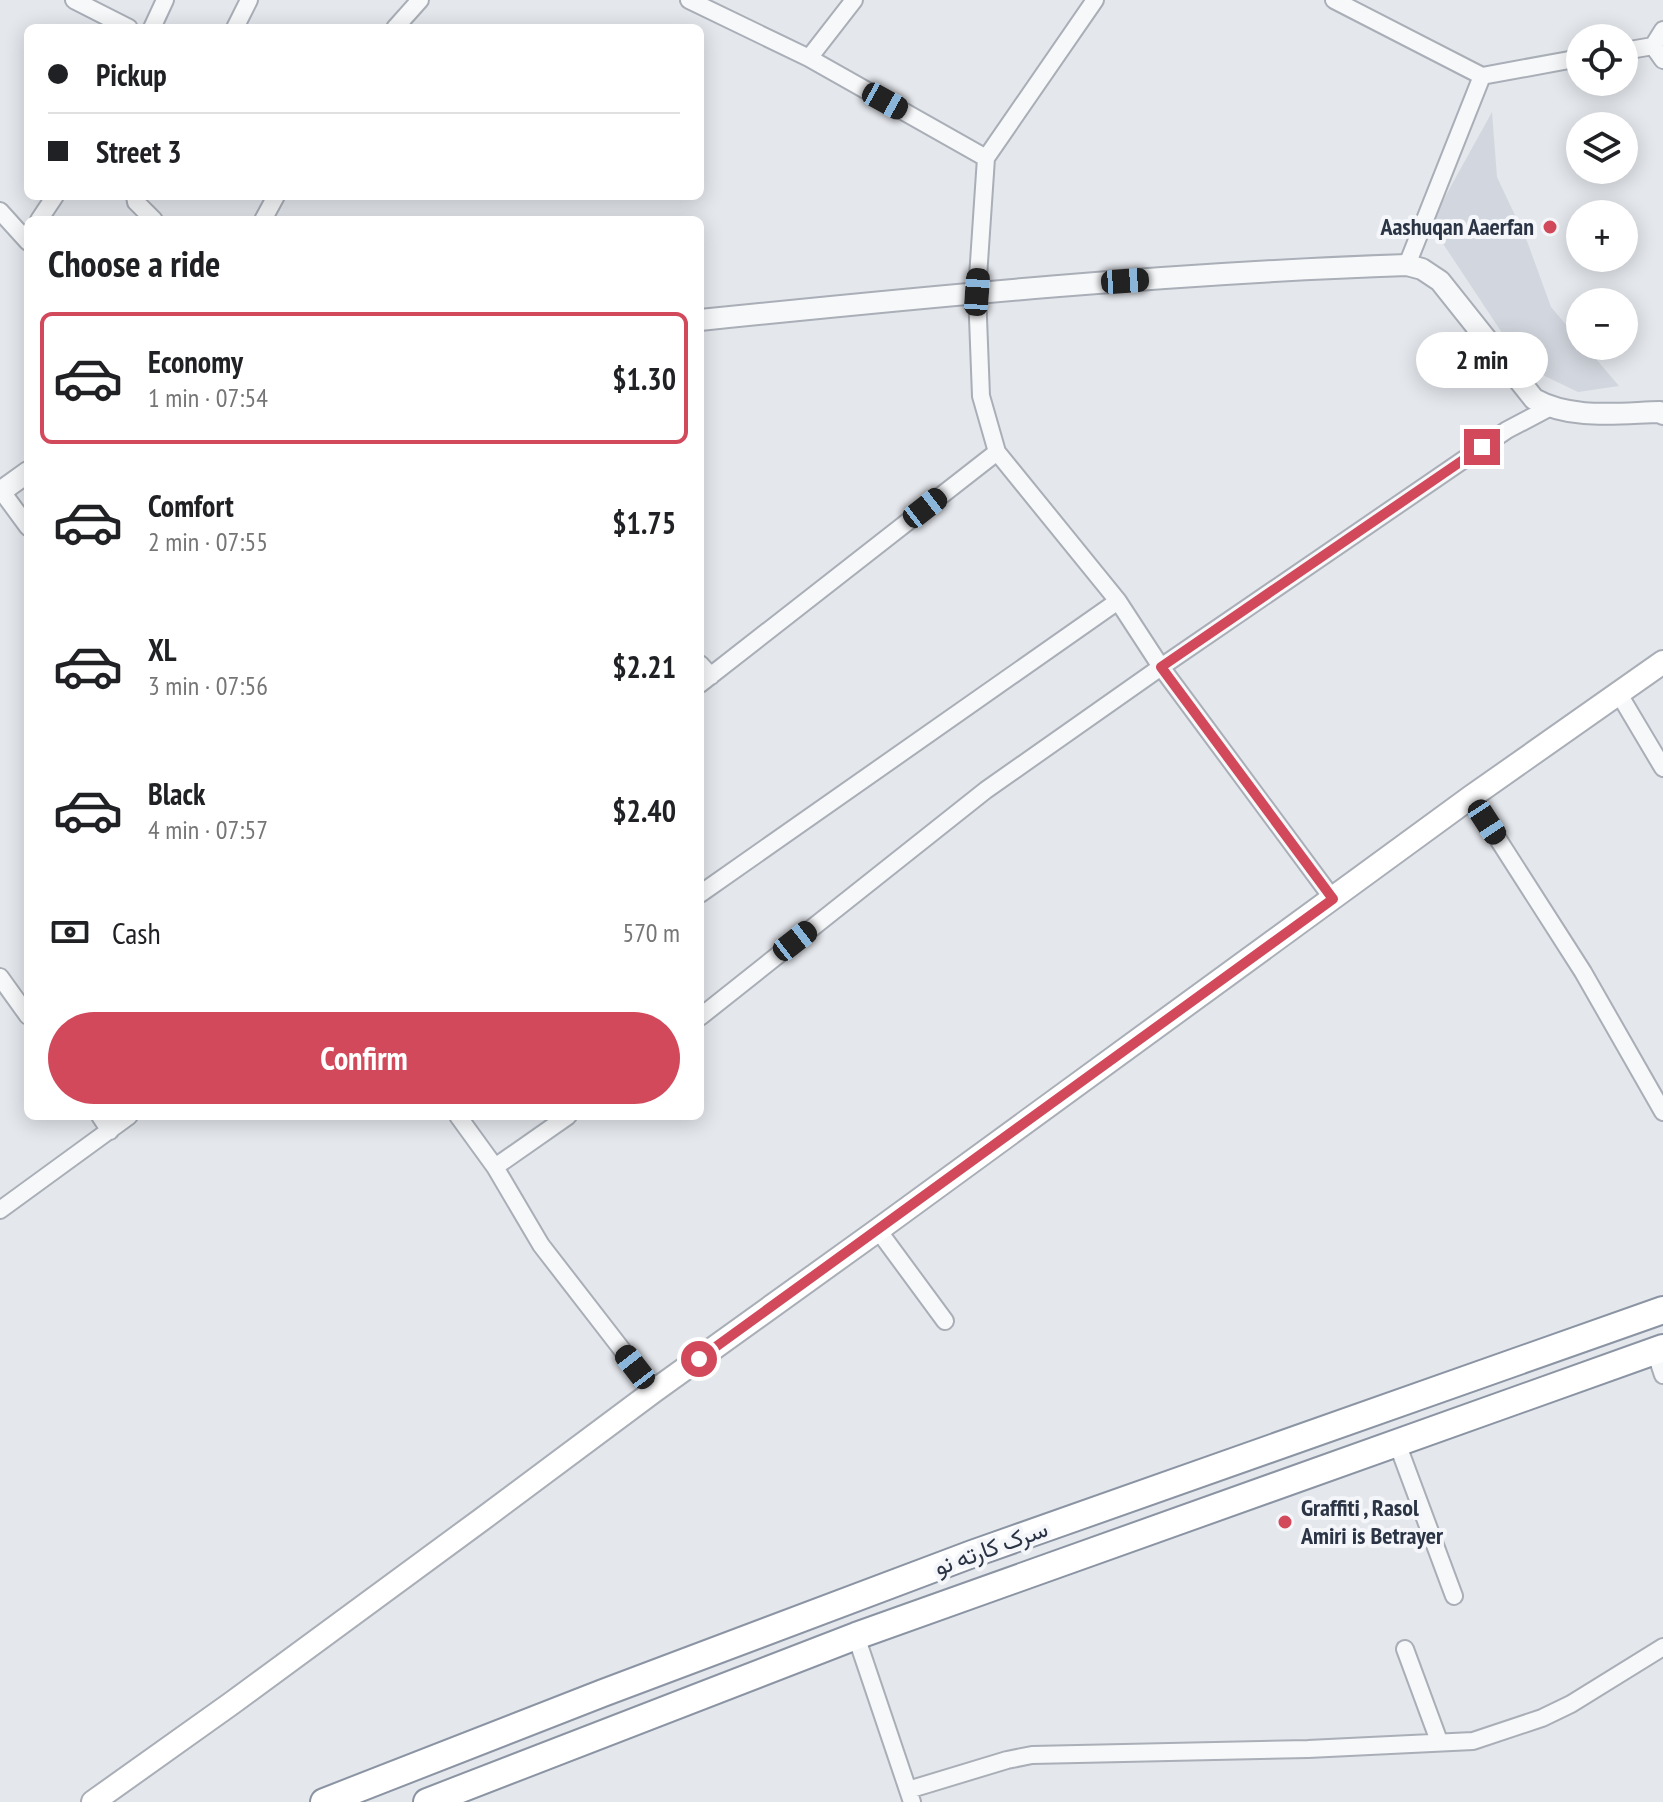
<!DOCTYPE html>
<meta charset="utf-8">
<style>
body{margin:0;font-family:"PT Sans Narrow",Vazirmatn,sans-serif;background:#f2f2f2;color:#202124;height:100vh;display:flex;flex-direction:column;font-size:30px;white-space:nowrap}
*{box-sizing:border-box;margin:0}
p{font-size:26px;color:#757577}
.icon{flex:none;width:44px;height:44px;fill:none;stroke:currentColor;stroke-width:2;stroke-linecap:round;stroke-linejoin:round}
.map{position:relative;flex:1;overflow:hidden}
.drawer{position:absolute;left:24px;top:216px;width:680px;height:904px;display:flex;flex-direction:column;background:#fff;border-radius:12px;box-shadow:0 4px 20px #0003}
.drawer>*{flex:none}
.guide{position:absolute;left:24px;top:24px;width:680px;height:176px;border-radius:12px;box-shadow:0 4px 20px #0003;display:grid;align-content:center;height:176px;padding:0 24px;background:#fff}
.buttons{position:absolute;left:1566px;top:24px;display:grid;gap:16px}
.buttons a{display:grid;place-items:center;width:72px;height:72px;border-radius:50%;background:#fff;box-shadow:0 4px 20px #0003;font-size:40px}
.end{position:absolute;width:36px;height:36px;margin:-18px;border:10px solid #d1495b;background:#fff;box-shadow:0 0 0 4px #fff}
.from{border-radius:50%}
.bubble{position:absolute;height:56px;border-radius:28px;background:#fff;box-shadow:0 4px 20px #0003;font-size:26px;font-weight:800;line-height:56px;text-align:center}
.car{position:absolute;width:24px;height:48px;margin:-24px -12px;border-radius:10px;box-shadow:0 0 6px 2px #0007;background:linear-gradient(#222 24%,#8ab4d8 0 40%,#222 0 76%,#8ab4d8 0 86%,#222 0)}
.guide b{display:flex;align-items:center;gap:28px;height:76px;font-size:30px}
.guide b+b{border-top:2px solid #e0e0e0}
.guide i{width:20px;height:20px;background:#202124}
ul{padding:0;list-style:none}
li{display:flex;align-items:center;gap:24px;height:132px;margin:0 16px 12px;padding:0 8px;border:4px solid transparent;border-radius:12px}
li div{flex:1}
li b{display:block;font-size:30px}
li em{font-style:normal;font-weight:800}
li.active{border-color:#d1495b}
li>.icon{width:72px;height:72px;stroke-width:1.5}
h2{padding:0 24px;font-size:36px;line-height:96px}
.pay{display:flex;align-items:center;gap:20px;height:88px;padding:0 24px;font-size:30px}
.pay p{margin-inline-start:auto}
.cta{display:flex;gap:16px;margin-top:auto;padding:16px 24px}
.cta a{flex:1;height:92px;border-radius:48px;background:#d1495b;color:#fff;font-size:32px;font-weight:800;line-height:92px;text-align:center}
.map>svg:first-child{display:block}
</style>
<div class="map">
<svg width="1663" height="1802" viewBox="0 0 1663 1802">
<rect width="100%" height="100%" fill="#e4e7ec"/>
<path fill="#d2d6de" d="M1492,112L1497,177L1527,241L1551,307L1580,341V346H1585L1619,386L1578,392L1524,366L1430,224Z"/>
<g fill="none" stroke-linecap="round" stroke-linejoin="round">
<g stroke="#a9aeb7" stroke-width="20">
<path id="minor" d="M74,0L129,28
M689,0L809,58L986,158
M1095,0L986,158L977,292L981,396L997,452L1118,601L1161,667L1333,899
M1334,0L1482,76
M152,28L165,0
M235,28L249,0
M395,28L420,0
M1653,46L1663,60
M1624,51L1653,46L1663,30
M809,58L854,0
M135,196L136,202L154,220
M0,211L28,242
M39,220L55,196
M263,220L276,196
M1407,265L1482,76L1580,58
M0,489L28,527
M700,664L711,676
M700,684L997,452
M1619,694L1663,768
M1471,797L1583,972L1663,1112
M700,894L1118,601
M0,977L28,1016
M700,1017L986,790L1161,667L1507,430L1549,408
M100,1116L110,1131
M458,1116L495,1167L541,1245L654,1391
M495,1167L568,1116
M0,1210L129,1116
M878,1230L945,1321
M1655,1351L1663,1375
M1397,1443L1454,1596
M856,1636L912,1802
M1405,1649L1439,1741
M908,1790L1007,1760L1032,1755L1308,1749L1473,1741L1542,1718L1571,1704L1663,1647"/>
</g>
<g stroke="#a9aeb7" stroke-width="24">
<path id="tertiary" d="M700,320C935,296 1170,273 1407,265L1422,269L1440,281L1534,399C1571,420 1619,413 1660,412L1663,414
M0,492L28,472"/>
</g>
<g stroke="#a9aeb7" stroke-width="26">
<path id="secondary" d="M93,1802L232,1703L481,1520L654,1391L878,1230L1471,797L1663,662"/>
</g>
<g stroke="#8b94a3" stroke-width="30">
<path id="trunk" d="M324,1802L603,1693L972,1554L1663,1310
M427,1802L856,1636L1663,1348"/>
</g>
<use href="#minor" stroke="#f7f8fa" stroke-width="16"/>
<use href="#tertiary" stroke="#f7f8fa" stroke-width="20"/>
<use href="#secondary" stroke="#fff" stroke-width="22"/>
<use href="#trunk" stroke="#fff" stroke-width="26"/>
</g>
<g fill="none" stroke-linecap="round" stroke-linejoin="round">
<path stroke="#d1495b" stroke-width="10" d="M699,1359L1333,899L1161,667L1482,447"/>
</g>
<g fill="#d1495b" stroke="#f4f6f9" stroke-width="3">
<circle cx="1550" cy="227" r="8"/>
<circle cx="1285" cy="1522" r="8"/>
</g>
<g text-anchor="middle" stroke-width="8" stroke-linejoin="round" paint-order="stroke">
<g font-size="24" font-weight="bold" fill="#2b3445" stroke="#f4f6f9" text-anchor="end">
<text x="1534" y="235">Aashuqan Aaerfan</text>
<text x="1301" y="1516" text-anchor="start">Graffiti , Rasol<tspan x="1301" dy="28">Amiri is Betrayer</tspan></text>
</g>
<g font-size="24" fill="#2b3445" stroke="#f4f6f9">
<text transform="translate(991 1548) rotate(-20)" y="8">سرک کارته نو</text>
</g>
</g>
</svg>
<div class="buttons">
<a><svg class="icon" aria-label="locate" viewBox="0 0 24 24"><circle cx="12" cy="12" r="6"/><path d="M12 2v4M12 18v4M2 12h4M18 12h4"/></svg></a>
<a><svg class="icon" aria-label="layers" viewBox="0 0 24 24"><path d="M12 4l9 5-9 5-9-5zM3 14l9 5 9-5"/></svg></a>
<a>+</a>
<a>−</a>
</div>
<i class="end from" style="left:699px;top:1359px"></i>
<i class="end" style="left:1482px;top:447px"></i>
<div class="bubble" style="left:1416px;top:332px;width:132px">2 min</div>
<i class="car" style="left:885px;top:101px;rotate:119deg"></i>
<i class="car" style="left:1125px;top:281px;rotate:86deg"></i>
<i class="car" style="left:977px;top:292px;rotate:4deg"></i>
<i class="car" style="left:925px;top:508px;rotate:52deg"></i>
<i class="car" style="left:1487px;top:822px;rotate:147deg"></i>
<i class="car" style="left:795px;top:941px;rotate:52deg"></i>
<i class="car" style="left:635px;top:1367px;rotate:322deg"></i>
<div class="guide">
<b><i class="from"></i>Pickup</b>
<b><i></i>Street 3</b>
</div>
<section class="drawer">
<h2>Choose a ride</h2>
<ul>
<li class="active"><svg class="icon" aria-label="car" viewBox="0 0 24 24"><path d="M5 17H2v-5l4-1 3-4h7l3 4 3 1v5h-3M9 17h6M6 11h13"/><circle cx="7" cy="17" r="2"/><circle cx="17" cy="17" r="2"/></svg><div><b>Economy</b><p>1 min · 07:54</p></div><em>$1.30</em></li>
<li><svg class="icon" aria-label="car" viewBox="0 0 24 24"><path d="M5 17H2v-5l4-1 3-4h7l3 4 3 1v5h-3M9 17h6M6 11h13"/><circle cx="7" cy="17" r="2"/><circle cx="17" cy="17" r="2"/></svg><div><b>Comfort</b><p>2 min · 07:55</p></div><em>$1.75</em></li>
<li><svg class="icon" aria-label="car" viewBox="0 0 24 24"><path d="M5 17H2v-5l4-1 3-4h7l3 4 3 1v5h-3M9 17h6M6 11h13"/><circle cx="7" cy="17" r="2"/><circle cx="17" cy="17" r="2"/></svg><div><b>XL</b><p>3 min · 07:56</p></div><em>$2.21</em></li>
<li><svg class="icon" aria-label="car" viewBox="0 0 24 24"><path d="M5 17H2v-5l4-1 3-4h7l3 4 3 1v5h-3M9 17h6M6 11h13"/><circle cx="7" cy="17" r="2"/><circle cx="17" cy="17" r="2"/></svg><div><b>Black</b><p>4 min · 07:57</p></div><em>$2.40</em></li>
</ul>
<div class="pay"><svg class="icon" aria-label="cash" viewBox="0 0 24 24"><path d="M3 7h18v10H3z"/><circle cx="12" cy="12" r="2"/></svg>Cash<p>570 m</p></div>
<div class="cta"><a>Confirm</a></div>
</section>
</div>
